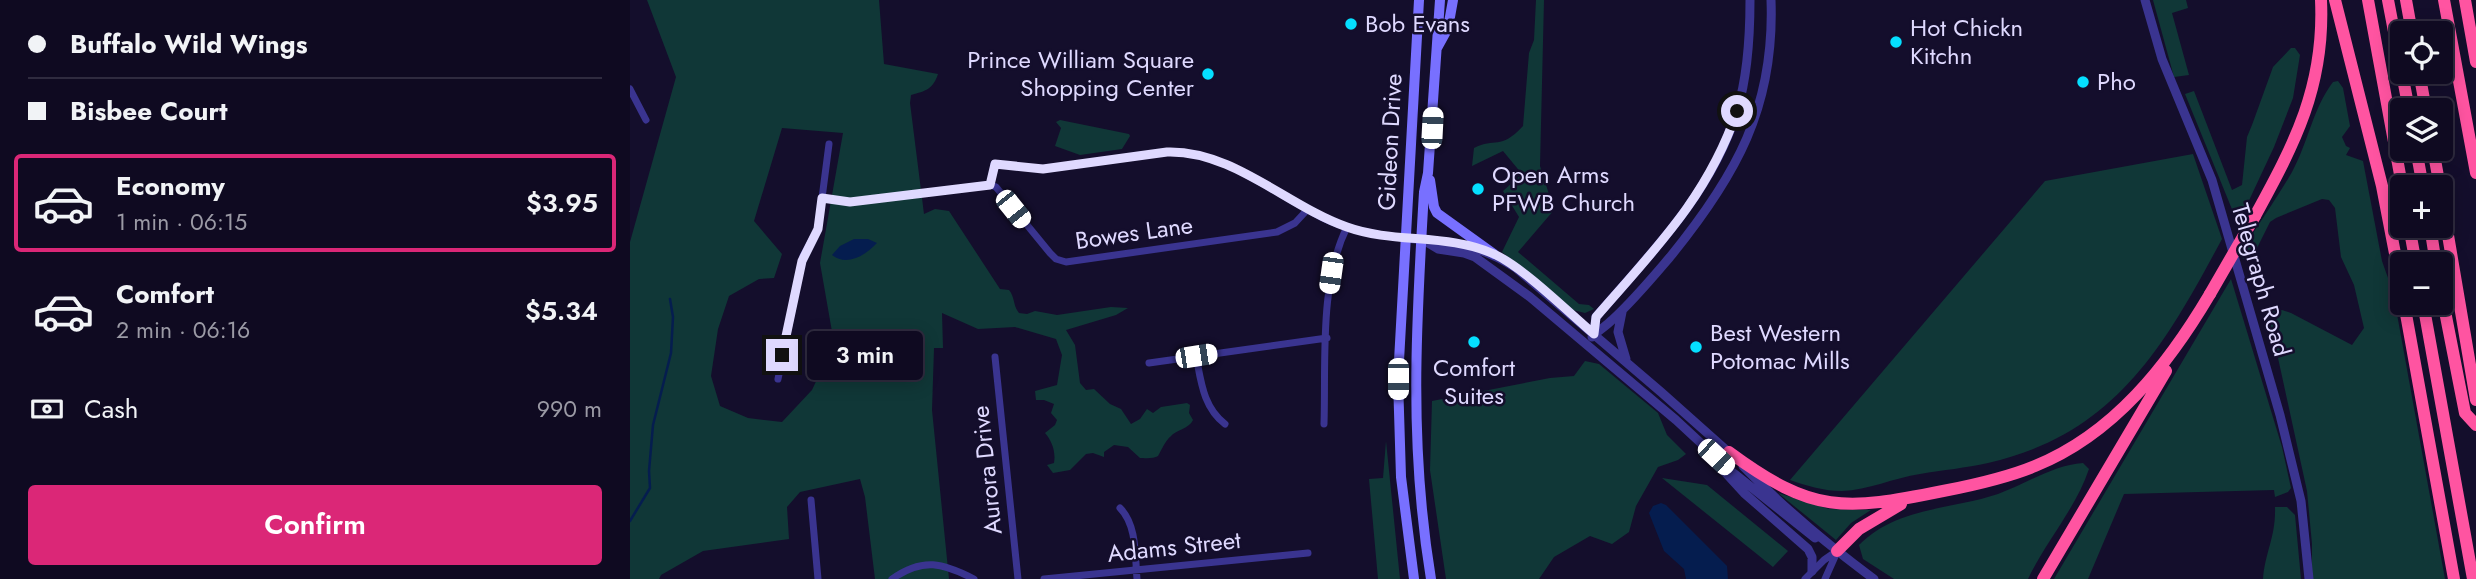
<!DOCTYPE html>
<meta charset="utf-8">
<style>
body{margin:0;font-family:Jost,sans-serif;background:#18132a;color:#f1f3f6;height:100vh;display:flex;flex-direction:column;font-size:26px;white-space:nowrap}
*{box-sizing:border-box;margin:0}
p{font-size:23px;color:#9b9aa5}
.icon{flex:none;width:38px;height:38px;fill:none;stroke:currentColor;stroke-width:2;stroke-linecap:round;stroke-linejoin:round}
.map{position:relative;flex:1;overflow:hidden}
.side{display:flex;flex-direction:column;background:#0f0a21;width:630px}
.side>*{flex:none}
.banner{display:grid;align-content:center;height:154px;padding:0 28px;background:#0f0a21}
.tools{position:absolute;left:1760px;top:21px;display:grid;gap:14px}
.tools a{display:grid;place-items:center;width:63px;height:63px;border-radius:7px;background:#0f0a21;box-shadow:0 4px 18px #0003,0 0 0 2px #2f2b3f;font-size:35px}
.end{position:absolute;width:32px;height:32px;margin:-16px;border:9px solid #dfd9ff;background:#111;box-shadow:0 0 0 4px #111}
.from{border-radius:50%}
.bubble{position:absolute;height:49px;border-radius:7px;background:#0f0a21;box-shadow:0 4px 18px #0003,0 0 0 2px #2f2b3f;font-size:23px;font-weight:600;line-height:49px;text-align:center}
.car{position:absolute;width:21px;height:42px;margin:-21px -10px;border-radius:9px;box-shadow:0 0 5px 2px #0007;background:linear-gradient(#fff 24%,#345 0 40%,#fff 0 76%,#345 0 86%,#fff 0)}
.banner b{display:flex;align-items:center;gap:24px;height:66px;font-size:26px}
.banner b+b{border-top:2px solid #2f2b3f}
.banner i{width:18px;height:18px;background:#f1f3f6}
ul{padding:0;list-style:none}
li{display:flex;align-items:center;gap:21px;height:98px;margin:0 14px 10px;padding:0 14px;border:4px solid transparent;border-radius:7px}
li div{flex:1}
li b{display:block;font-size:26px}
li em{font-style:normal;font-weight:600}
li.active{border-color:#db2777}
li>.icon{width:63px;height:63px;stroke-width:1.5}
.pay{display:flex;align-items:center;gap:18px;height:77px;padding:0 28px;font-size:26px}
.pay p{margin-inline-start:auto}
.primary-button{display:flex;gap:14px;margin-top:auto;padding:14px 28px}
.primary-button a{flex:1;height:80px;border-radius:7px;background:#db2777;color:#fff;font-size:28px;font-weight:600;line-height:80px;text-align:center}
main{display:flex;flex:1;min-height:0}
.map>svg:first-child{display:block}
</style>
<main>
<section class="side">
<div class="banner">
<b><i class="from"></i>Buffalo Wild Wings</b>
<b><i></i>Bisbee Court</b>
</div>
<ul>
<li class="active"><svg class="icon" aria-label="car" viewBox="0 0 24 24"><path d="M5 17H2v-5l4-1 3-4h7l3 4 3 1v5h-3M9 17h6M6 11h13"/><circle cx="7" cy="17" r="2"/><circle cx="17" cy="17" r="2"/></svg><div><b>Economy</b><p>1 min · 06:15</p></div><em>$3.95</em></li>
<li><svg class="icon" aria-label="car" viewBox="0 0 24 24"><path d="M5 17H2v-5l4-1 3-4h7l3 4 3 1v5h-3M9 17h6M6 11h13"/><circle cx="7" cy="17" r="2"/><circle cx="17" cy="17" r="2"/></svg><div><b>Comfort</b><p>2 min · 06:16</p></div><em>$5.34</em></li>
</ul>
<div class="pay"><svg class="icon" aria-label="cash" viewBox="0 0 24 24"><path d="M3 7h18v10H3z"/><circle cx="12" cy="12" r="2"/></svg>Cash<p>990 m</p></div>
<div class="primary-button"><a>Confirm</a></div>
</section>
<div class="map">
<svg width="1846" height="579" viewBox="0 0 1846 579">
<rect width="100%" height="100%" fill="#140e2c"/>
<path fill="#103737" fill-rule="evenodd" d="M17,0H249L254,64L308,74C303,89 296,91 281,95L280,103L294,214L305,209L319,211L370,289L379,290C385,297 383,306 389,313L397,314L405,311L427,315L481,307L498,308L486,315L436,330L445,345L450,383L456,390L464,389L480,404L491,409L501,424L510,419L517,409L523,413L531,407L557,403L560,405L559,413L563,420C559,429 547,429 540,437C535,441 529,455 528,456C524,459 514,458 510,458L498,447L484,445L474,452V457L463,453L456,454L440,470L423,473L417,465L424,463C426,452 422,441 415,433L425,425L427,420L421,413L424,404L414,400H406L405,391L427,385L432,355L426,339L385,327L348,329L312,313L313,348H304L302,410L319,579H245L235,497L230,479L170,492L157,507L159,539L73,551L31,575L29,579H0V242L46,77ZM152,128L213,133L190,263L204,343L182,390L152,422L118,418L90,406L81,376L88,329L99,296L129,279L144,278L152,254L124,221Z
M906,0H914L910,166L924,210L888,252L949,304L959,305L964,309L955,313L943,310L872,252L889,217L873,191L892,174L873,151L842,166L844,148C865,137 870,151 893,126L899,53L904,40Z
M1523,0H1556L1558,8L1542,13L1559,75L1544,77Z
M1661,48H1665L1670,55L1663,98L1644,147L1608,224L1555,94L1564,91L1602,190L1612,185L1617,137L1622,125L1643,67Z
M1708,81L1713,88L1720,126L1712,137L1716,146L1720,148L1716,155L1733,161L1752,261L1763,292L1815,579H1682V544L1677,491L1638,312L1652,310L1661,313L1722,345L1734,328L1724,285L1711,257L1705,208L1699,200L1692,199L1646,218L1640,222L1622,258L1617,261L1609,256C1626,227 1646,200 1662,172C1678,143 1683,108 1703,82Z
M430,120L499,134L500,136L492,149L450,155L425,146L431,128L426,122Z
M1563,154L1592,239C1535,345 1486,434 1358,463C1336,468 1313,470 1290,474C1264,478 1238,490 1212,491C1194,491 1177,486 1160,480L1415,181Z
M1601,279L1652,447L1661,488L1658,492L1645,497L1644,490L1494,494L1458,579H1424Z
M955,361L969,364L1028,413L1037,435L1056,454L1048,460L1028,467L1006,506L999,532L982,544L960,536L924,557L909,579H816L800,470L802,401L920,378L944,376Z
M756,441L770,579H748L739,479L753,478Z
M1453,463L1459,469C1446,508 1416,541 1398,579H1264L1233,559L1229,545C1267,507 1320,510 1368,494C1396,484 1423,465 1453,463Z
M1032,478L1077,485L1158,551L1143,567Z
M1148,493L1199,509L1241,510L1221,523L1206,540Z
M1645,507H1657L1665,515L1671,579H1633C1635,552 1646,537 1645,507Z"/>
<path fill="#051d4f" d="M224,239H238L247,243C236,255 217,267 202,255L210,246Z
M1031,503L1036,505L1097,566L1098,579H1056L1054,569L1034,551L1019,513L1023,506Z"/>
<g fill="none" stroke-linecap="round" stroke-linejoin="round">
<path stroke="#051d4f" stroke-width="2.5" d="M0,521L20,488L19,471L23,425L41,353L43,317L40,299"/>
<path stroke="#3a3490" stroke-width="7" d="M0,89L16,120
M361,185L364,164L413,169L537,152C593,150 643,193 691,217C717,230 746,235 775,238
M361,185L366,187L420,253L426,259L436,262L647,232L665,223L677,210
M192,198L220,202L361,185
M566,356C571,381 573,407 595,424
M365,357L388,579
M519,363L697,338
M148,379L173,256L188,229L199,144
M694,424C696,361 689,284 717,227
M181,500L188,579
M490,508C507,525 505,556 507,579
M262,579C293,557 313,563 344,579
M414,579L678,553
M1175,579L1194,560L1207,551
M1195,579L1207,552"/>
<path stroke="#3a3490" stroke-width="9" d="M1515,0L1532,59L1582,180L1650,415L1671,501L1679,579
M775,238C820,242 847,243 886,268L1031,392L1103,456
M793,240L808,249L834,253L845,257L900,297L1046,420L1101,471L1185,538
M992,312L988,332L996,359
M964,334L966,317C1020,254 1082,193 1107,111C1118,75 1120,37 1120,0
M962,337C968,331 976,326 982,320C1003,301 1022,278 1040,257C1106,176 1145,107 1141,0
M1113,466C1153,507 1198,545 1244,579
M1092,469L1114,493L1178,549L1182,557V571"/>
<path stroke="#7870ff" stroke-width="10" d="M807,48L818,28L823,0
M800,180L804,207L807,213L864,254
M784,579L771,477L768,379L789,0
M801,579C779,446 786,325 794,192L798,173L810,0"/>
<path stroke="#ff54a1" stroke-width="12" d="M1705,0L1752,186L1773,295
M1738,0L1773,191
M1758,0L1779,110
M1776,0L1782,33
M1814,0L1846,173
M1835,0L1846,62
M1789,72L1796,110
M1786,149L1793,187
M1803,149L1810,187
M1811,194L1846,400
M1625,216C1665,143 1695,86 1691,0
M1779,226L1786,264
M1800,226L1806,264
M1811,291L1835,413L1846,425
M1774,303L1824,579
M1793,303L1843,579
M1099,452C1183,514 1214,511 1313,491C1344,485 1376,478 1405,466C1484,434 1538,365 1580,294
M1207,551L1229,529L1271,504
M1413,579L1536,371"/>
<path stroke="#ff54a1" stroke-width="12" d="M1580,294L1625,216"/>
</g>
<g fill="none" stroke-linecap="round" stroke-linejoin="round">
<path stroke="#dfd9ff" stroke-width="9" d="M152,355L172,261L188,229L192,198L220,202L360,185L365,164L413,169L537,152C603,150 657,206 717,227C764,244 817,233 864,254C894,268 937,311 964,334L966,317C1024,250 1078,197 1107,111"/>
</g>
<g fill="#05dfff" stroke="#140e2c" stroke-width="2.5">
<circle cx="721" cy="24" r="7"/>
<circle cx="1266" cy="42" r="7"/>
<circle cx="578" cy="74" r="7"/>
<circle cx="1453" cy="82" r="7"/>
<circle cx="848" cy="189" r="7"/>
<circle cx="844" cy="342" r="7"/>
<circle cx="1066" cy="347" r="7"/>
</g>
<g text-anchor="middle" stroke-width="5" stroke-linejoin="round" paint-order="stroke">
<g font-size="24" fill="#dfd9ff" stroke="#140e2c" text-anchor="start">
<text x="735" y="32">Bob Evans</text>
<text x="1280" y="36">Hot Chickn<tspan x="1280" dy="28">Kitchn</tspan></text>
<text x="564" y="68" text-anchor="end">Prince William Square<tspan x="564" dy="28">Shopping Center</tspan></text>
<text x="1467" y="90">Pho</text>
<text x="862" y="183">Open Arms<tspan x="862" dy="28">PFWB Church</tspan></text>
<text x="1080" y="341">Best Western<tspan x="1080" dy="28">Potomac Mills</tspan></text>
<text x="844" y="376" text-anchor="middle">Comfort<tspan x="844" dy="28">Suites</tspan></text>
</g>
<g font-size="24" fill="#dfd9ff" stroke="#140e2c">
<text transform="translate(760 142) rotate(-87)" y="8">Gideon Drive</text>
<text transform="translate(504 233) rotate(-8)" y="8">Bowes Lane</text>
<text transform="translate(1631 280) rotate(74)" y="8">Telegraph Road</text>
<text transform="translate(357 470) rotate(-96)" y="8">Aurora Drive</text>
<text transform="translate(544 547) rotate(-6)" y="8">Adams Street</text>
</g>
</g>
</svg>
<div class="tools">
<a><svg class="icon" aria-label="locate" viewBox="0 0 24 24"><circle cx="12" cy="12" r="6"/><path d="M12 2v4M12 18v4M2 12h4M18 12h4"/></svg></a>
<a><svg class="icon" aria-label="layers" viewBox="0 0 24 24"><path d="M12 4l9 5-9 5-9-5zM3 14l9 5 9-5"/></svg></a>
<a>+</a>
<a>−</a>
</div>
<i class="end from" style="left:1107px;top:111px"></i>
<i class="end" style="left:152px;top:355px"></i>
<div class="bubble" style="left:177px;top:331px;width:116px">3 min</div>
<i class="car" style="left:802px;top:128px;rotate:3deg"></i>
<i class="car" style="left:383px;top:209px;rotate:141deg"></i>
<i class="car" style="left:701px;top:273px;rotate:188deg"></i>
<i class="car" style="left:566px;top:356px;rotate:81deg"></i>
<i class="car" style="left:768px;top:379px;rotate:180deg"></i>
<i class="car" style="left:1086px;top:457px;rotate:133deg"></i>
</div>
</main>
